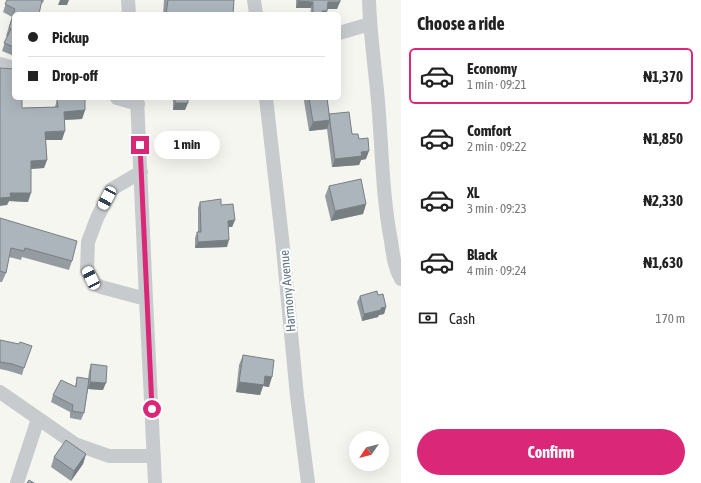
<!DOCTYPE html>
<meta charset="utf-8">
<style>
body{margin:0;font-family:"Asap Condensed",sans-serif;background:#f2f2f2;color:#222;height:100vh;display:flex;flex-direction:column;font-size:15px;white-space:nowrap}
*{box-sizing:border-box;margin:0}
p{font-size:13px;color:#767676}
.icon{flex:none;width:22px;height:22px;fill:none;stroke:currentColor;stroke-width:2;stroke-linecap:round;stroke-linejoin:round}
.map{position:relative;flex:1;overflow:hidden}
.sheet{display:flex;flex-direction:column;background:#fff;width:300px}
.sheet>*{flex:none}
.hud{position:absolute;left:12px;top:12px;width:329px;height:88px;border-radius:6px;box-shadow:0 4px 16px #0002;display:grid;align-content:center;height:88px;padding:0 16px;background:#fff}
.needle{width:26px;rotate:235deg}
.fabs{position:absolute;left:349px;top:431px;display:grid;gap:8px}
.fabs a{display:grid;place-items:center;width:40px;height:40px;border-radius:50%;background:#fff;box-shadow:0 4px 16px #0002;font-size:20px}
.end{position:absolute;width:18px;height:18px;margin:-9px;border:5px solid #db2777;background:#fff;box-shadow:0 0 0 2px #fff}
.from{border-radius:50%}
.bubble{position:absolute;height:28px;border-radius:14px;background:#fff;box-shadow:0 4px 16px #0002;font-size:13px;font-weight:700;line-height:28px;text-align:center}
.car{position:absolute;width:12px;height:24px;margin:-12px -6px;border-radius:5px;box-shadow:0 0 3px 1px #0007;background:linear-gradient(#fff 24%,#345 0 40%,#fff 0 76%,#345 0 86%,#fff 0)}
.hud b{display:flex;align-items:center;gap:14px;height:38px;font-size:15px}
.hud b+b{border-top:1px solid #e0e0e0}
.hud i{width:10px;height:10px;background:#222}
ul{padding:0;list-style:none}
li{display:flex;align-items:center;gap:12px;height:56px;margin:0 8px 6px;padding:0 8px;border:2px solid transparent;border-radius:6px}
li div{flex:1}
li b{display:block;font-size:15px}
li em{font-style:normal;font-weight:700}
li.on{border-color:#db2777}
li>.icon{width:36px;height:36px;stroke-width:1.5}
h2{padding:0 16px;font-size:18px;line-height:48px}
.pay{display:flex;align-items:center;gap:10px;height:44px;padding:0 16px;font-size:15px}
.pay p{margin-inline-start:auto}
.button{display:flex;gap:8px;margin-top:auto;padding:8px 16px}
.button a{flex:1;height:46px;border-radius:24px;background:#db2777;color:#fff;font-size:16px;font-weight:700;line-height:46px;text-align:center}
main{display:flex;flex:1;min-height:0}
.map>svg:first-child{display:block}
</style>
<main>
<div class="map">
<svg width="401" height="483" viewBox="0 0 401 483">
<rect width="100%" height="100%" fill="#f6f6f1"/>
<g fill="none" stroke-linecap="round" stroke-linejoin="round">
<path stroke="#c8cbce" stroke-width="14" d="M128,0L129,14
M254,0L256,14
M369,0C370,34 375,67 378,101C382,147 382,194 391,241C393,254 394,267 401,279
M339,33L370,24
M0,64L14,68
M117,98L138,104
M137,98L146,299L155,483
M266,98L282,238L297,396L308,483
M141,172L112,189L97,218L88,242L87,270L95,284L101,287L146,299
M0,392L75,444L109,456H154
M17,483L38,419"/>
</g>
<path fill="#949ca1" d="M7,0H44L43,3L41,2L14,14V56L2,51L7,36H6L12,17L3,12Z
M164,0H228L233,14H163Z
M296,0H340L337,9H327L326,14H310L311,8H296Z
M173,98H188L185,110H173Z
M305,98H327L329,114L359,139L366,159L361,160L359,165L332,167L327,129L309,131L304,101Z
M57,99L85,110L82,119L65,120L62,140H46L47,160L44,168L31,169L28,202L9,201L7,205L22,108L55,107Z
M329,186L366,204L363,214L331,221L325,196Z
M200,202L221,205L235,220L232,227H228L227,247L195,248V238L197,232H198V208Z
M0,218L72,261L69,270L22,257L21,260L9,257L6,273L2,282H0Z
M378,295L386,307L384,314L379,315L378,317L362,321L357,302L360,296Z
M0,340L24,368L22,375L9,371L0,369Z
M243,355L269,387L263,386L260,395L236,392L239,365Z
M91,364L103,390L88,389L84,413L81,420L70,418V412L51,402L53,395L75,387L77,377L88,379L89,371Z
M86,454L83,464L71,481L51,467L54,457Z"/>
<path fill="#787f83" d="M60,0H69L67,5H58Z
M298,1L313,2L311,8H296Z
M328,2H340L337,9H325Z
M322,11H327L326,14H321Z
M175,103H188L185,110H173Z
M85,110L82,119L61,120L64,112Z
M330,120L327,129L309,131L313,122Z
M65,131L62,140H42L45,132Z
M369,151L366,159L361,160L359,165L332,167L335,159L361,152Z
M47,160L44,168L28,169L31,161Z
M10,193H31L28,202L9,201L7,205L0,206V198Z
M366,204L363,214L331,221L335,211Z
M235,220L232,227H225L228,221Z
M229,240L227,247L195,248L198,242Z
M386,307L384,314L379,315L378,317L362,321L364,314Z
M265,376L272,377L269,387L263,386L260,395L236,392L239,382Z
M90,382L106,383L103,390L88,389Z
M86,454L83,464L71,481L74,471Z"/>
<path fill="#acb5bb" stroke="#787f83" d="M7,0H42L39,14H14V47L4,43L11,29L9,28L15,9L5,4Z
M168,0H234L233,14L228,13V14H166Z
M298,0H340V2H328L327,11H322V14H313V2L298,1Z
M0,68L14,69V98H22V108L58,107L57,99L85,98V110L64,112L65,131L45,132L47,160L31,161V193H10L11,197L0,198Z
M175,98H188V103H175Z
M309,98H327L330,120L313,122Z
M349,112L352,134H358L359,139L368,138L369,151L361,152L362,156L335,159L329,114Z
M361,179L366,204L335,211L329,186Z
M221,199V205L233,204L235,220L228,221L229,240L198,242L197,232H201L200,202Z
M0,218L77,241L72,261L25,248L24,251L11,248L6,273L0,271Z
M377,291L378,295L383,294L386,307L381,308V310L364,314L360,296Z
M0,340L19,344L20,342L32,346L24,368L12,364L0,362Z
M243,355L274,360L272,377L265,376L264,385L239,382Z
M91,364L107,366L106,383L90,382Z
M77,377L89,379L84,413L72,411L73,405L53,395L61,380L76,387Z
M66,440L86,454L74,471L54,457Z
M29,480L34,483H27Z"/>
<g fill="none" stroke-linecap="round" stroke-linejoin="round">
<path stroke="#db2777" stroke-width="5" d="M140,145L152,409"/>
</g>
<g text-anchor="middle" stroke-width="4" stroke-linejoin="round" paint-order="stroke">
<g font-size="13" fill="#617586" stroke="#fff">
<text transform="translate(287 291) rotate(-95)" y="5">Harmony Avenue</text>
</g>
</g>
</svg>
<div class="fabs">
<a><svg class="needle" viewBox="-14 -14 28 28"><path d="M0-13l5 13h-10z" fill="#e53935"/><path d="M0 13l5-13h-10z" fill="#767676"/></svg></a>
</div>
<i class="end from" style="left:152px;top:409px"></i>
<i class="end" style="left:140px;top:145px"></i>
<div class="bubble" style="left:154px;top:131px;width:66px">1 min</div>
<i class="car" style="left:107px;top:198px;rotate:208deg"></i>
<i class="car" style="left:91px;top:278px;rotate:334deg"></i>
<div class="hud">
<b><i class="from"></i>Pickup</b>
<b><i></i>Drop-off</b>
</div>
</div>
<section class="sheet">
<h2>Choose a ride</h2>
<ul>
<li class="on"><svg class="icon" aria-label="car" viewBox="0 0 24 24"><path d="M5 17H2v-5l4-1 3-4h7l3 4 3 1v5h-3M9 17h6M6 11h13"/><circle cx="7" cy="17" r="2"/><circle cx="17" cy="17" r="2"/></svg><div><b>Economy</b><p>1 min · 09:21</p></div><em>₦1,370</em></li>
<li><svg class="icon" aria-label="car" viewBox="0 0 24 24"><path d="M5 17H2v-5l4-1 3-4h7l3 4 3 1v5h-3M9 17h6M6 11h13"/><circle cx="7" cy="17" r="2"/><circle cx="17" cy="17" r="2"/></svg><div><b>Comfort</b><p>2 min · 09:22</p></div><em>₦1,850</em></li>
<li><svg class="icon" aria-label="car" viewBox="0 0 24 24"><path d="M5 17H2v-5l4-1 3-4h7l3 4 3 1v5h-3M9 17h6M6 11h13"/><circle cx="7" cy="17" r="2"/><circle cx="17" cy="17" r="2"/></svg><div><b>XL</b><p>3 min · 09:23</p></div><em>₦2,330</em></li>
<li><svg class="icon" aria-label="car" viewBox="0 0 24 24"><path d="M5 17H2v-5l4-1 3-4h7l3 4 3 1v5h-3M9 17h6M6 11h13"/><circle cx="7" cy="17" r="2"/><circle cx="17" cy="17" r="2"/></svg><div><b>Black</b><p>4 min · 09:24</p></div><em>₦1,630</em></li>
</ul>
<div class="pay"><svg class="icon" aria-label="cash" viewBox="0 0 24 24"><path d="M3 7h18v10H3z"/><circle cx="12" cy="12" r="2"/></svg>Cash<p>170 m</p></div>
<div class="button"><a>Confirm</a></div>
</section>
</main>
